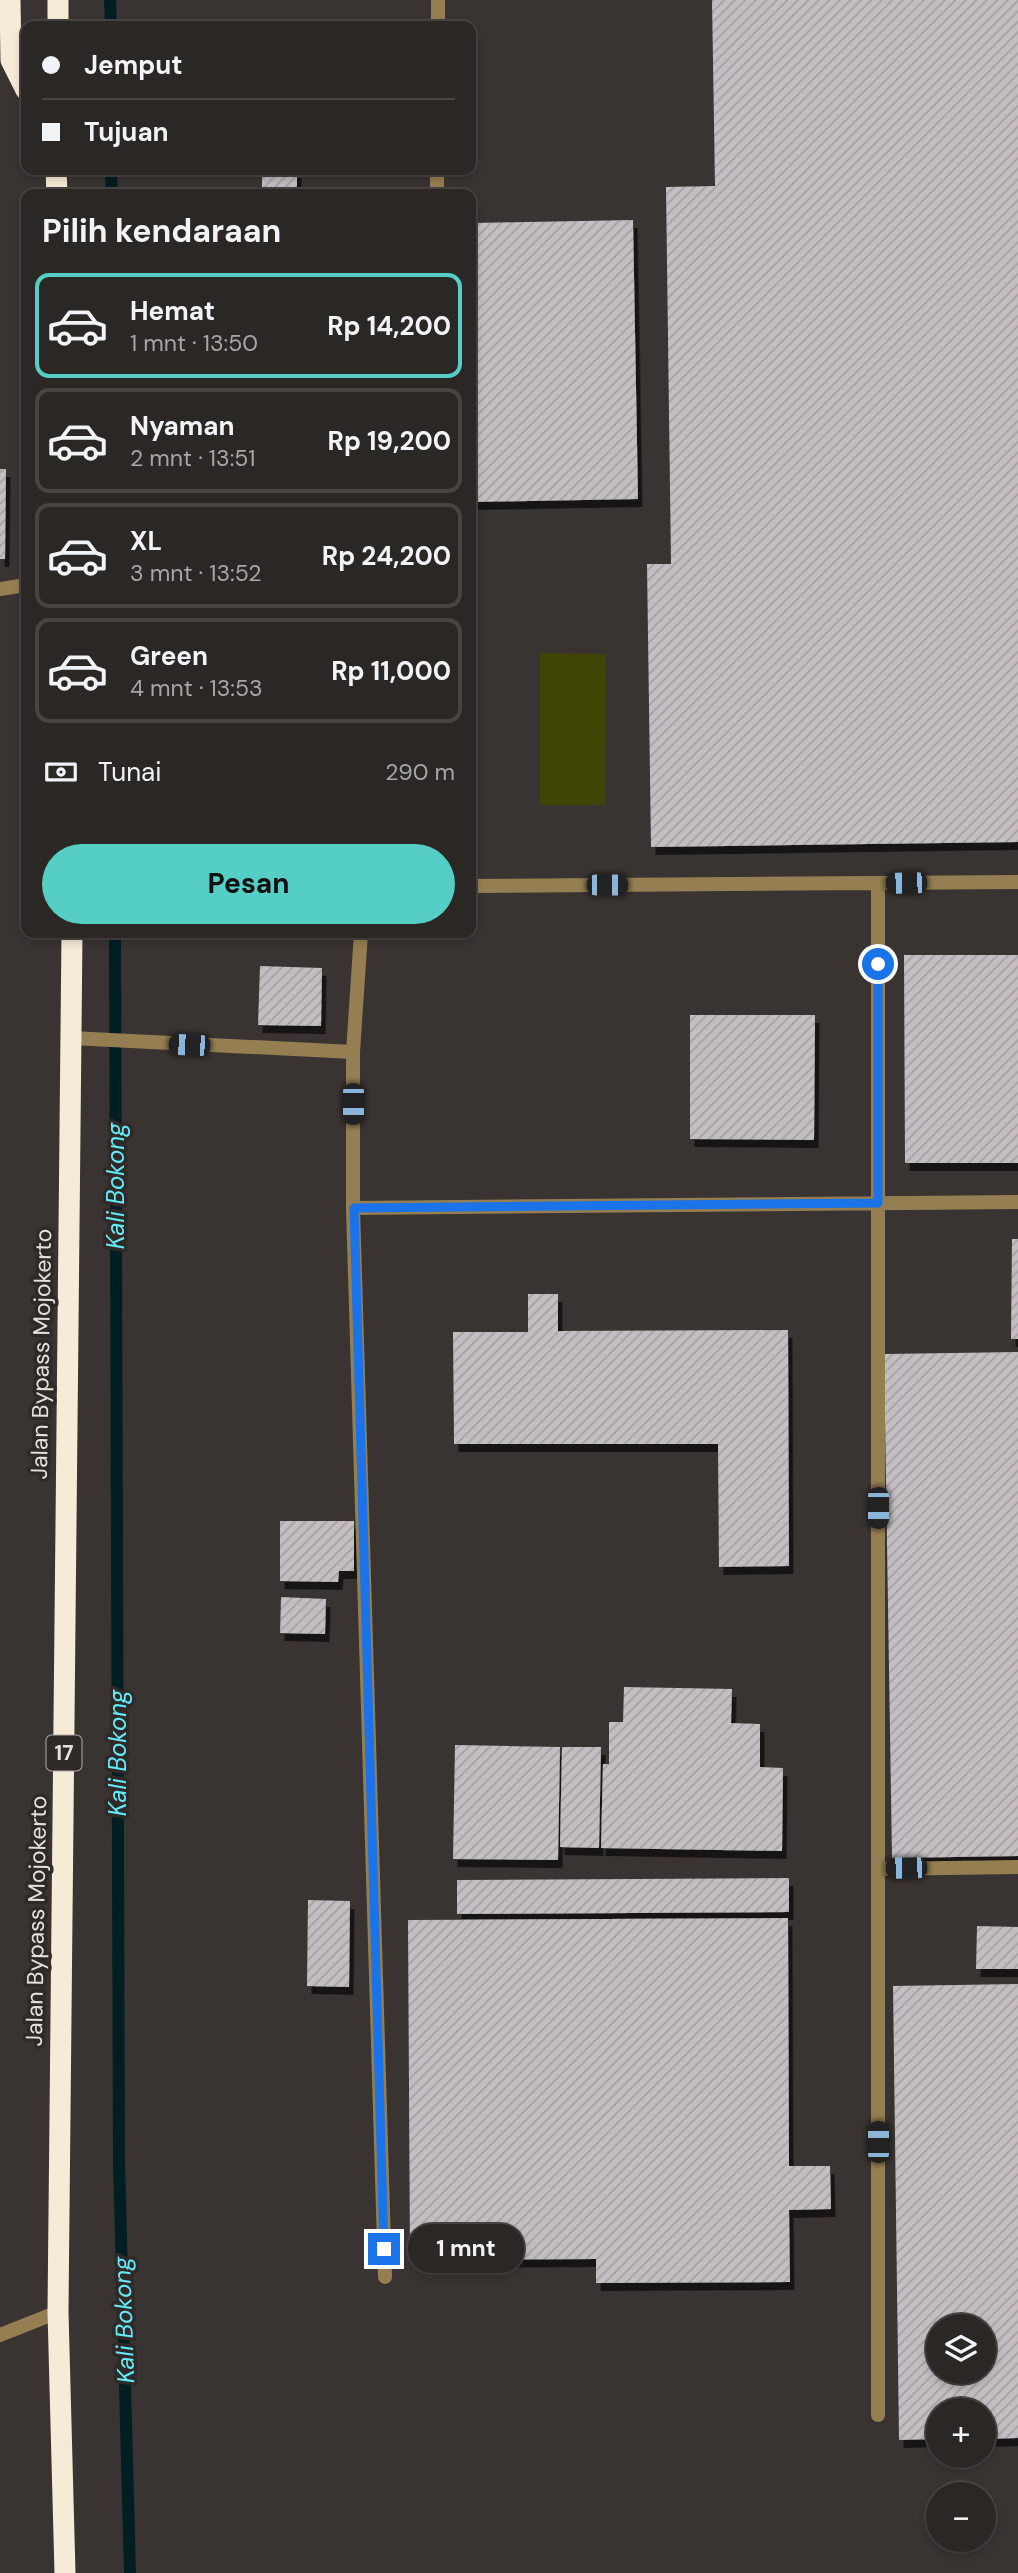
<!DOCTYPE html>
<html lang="id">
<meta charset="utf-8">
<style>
body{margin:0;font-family:"DM Sans",sans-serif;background:#332f2d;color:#f1f3f6;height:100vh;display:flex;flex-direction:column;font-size:26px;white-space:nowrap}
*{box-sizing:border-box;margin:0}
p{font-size:23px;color:#a6a5a7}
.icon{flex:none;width:38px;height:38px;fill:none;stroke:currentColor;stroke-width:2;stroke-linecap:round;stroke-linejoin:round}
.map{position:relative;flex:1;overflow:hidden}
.sheet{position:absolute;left:21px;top:189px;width:455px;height:749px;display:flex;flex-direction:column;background:#2b2725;border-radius:14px;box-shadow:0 4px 10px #0003,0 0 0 2px #474442}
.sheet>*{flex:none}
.hud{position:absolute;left:21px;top:21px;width:455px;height:154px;border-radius:14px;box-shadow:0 4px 10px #0003,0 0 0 2px #474442;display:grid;align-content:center;height:154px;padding:0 21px;background:#2b2725}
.tools{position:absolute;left:926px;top:2314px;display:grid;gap:14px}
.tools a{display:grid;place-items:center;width:70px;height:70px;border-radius:50%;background:#2b2725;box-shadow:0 4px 10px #0003,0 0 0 2px #474442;font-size:35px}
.end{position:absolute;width:32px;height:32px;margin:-16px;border:9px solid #1a73e8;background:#fff;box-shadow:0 0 0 4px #fff}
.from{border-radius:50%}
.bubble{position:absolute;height:49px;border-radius:24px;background:#2b2725;box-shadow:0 4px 10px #0003,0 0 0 2px #474442;font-size:23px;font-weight:700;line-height:49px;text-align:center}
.car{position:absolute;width:21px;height:42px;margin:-21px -10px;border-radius:9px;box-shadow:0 0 5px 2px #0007;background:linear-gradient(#222 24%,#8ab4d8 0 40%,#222 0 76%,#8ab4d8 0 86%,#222 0)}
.hud b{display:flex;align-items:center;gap:24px;height:66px;font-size:26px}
.hud b+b{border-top:2px solid #474442}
.hud i{width:18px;height:18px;background:#f1f3f6}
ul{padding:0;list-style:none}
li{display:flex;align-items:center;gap:21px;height:105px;margin:0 14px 10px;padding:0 7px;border:4px solid #474442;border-radius:14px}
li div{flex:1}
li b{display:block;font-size:26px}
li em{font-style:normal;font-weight:700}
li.current{border-color:#55cec5}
li>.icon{width:63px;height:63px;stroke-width:1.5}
h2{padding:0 21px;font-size:32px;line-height:84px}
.pay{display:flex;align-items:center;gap:18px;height:77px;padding:0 21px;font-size:26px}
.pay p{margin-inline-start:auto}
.primary-button{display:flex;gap:14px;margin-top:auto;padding:14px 21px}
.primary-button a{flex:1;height:80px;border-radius:42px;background:#55cec5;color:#111;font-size:28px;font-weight:700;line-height:80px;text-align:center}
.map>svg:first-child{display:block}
</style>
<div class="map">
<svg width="1018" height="2573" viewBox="0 0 1018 2573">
<defs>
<pattern id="building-hatch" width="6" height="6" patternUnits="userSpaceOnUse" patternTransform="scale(1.75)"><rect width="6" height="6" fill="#c4bec2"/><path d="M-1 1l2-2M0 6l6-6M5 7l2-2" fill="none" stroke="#a4a0a2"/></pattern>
<filter id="shadow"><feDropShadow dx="4.5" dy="8" stdDeviation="0" flood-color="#0009"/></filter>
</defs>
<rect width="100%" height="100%" fill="#393431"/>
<path fill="#3f4605" d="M540,653L606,654L605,805H540Z"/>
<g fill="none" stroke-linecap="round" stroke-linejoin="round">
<path stroke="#011f22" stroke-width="12" d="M110,0L111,26
M111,170L112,194
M115,933L119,2162L130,2573"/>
</g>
<path fill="url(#building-hatch)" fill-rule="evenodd" filter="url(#shadow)" d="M712,0H1018V842L651,847L647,564H671L666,187L715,186Z
M262,170H297V194H262Z
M633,220L638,499L471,502V223Z
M0,469H6L5,559H0Z
M904,955H1018V1163H905Z
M260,966L322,968L321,1026L258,1025Z
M690,1015H815L814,1140L690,1139Z
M1012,1239H1018V1339H1011Z
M528,1294H558V1331L788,1330L789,1566L719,1567L718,1444H454L453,1332H528Z
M1018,1352V1856L892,1858L884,1354Z
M280,1521H354V1571H339L338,1582L280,1581Z
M281,1597L326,1599L325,1634L280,1633Z
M624,1687L732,1689L731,1723L760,1724V1767L783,1768L782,1851L601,1848L603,1764H609V1722H623Z
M455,1745L560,1747L558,1860L453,1859Z
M562,1747H601L599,1848L560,1847Z
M789,1878V1912L457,1914V1880Z
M308,1900L350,1901L349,1987L307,1986Z
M788,1918L789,2166H830L831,2209L789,2210L790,2282L596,2283V2259L410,2260L408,1920Z
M977,1926L1018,1927V1969H976Z
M1018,1984V2438L984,2439V2410H938V2439L899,2440L893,1986ZM938,2326H984V2371H938Z"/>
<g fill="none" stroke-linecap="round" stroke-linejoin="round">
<path stroke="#957f52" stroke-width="14" d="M438,26V0
M437,194V170
M0,589L26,585
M471,886L1018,882
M71,1038L353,1052L361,933
M353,1052V1208L385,2277
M353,1208L1018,1202
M878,1869L1018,1867
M0,2335L58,2312
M878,2415V884"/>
<path stroke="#f6ebd6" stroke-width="21" d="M10,0L11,60L26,90
M58,0V26
M56,170L57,194
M65,2573L58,2312L72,933"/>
</g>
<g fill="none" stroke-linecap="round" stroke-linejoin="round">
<path stroke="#1a73e8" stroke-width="9" d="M384,2249L354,1208L878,1203V964"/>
</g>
<g text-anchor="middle" stroke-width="7" stroke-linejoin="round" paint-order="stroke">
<rect fill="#2f2a27" stroke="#aeaaa8" stroke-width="2" x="46.5" y="1735.5" width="35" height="35" rx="5"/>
<g font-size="21" font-weight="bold" fill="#e4e1df">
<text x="64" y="1760">17</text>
</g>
<g font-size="23" fill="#e4e1df" stroke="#2f2a27">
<text transform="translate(41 1354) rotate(-89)" y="8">Jalan Bypass Mojokerto</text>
<text transform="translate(36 1921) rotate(-89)" y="8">Jalan Bypass Mojokerto</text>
</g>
<g font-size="24" font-style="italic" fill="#64ecfc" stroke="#2f2a27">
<text transform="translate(116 1186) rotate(-90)" y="8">Kali Bokong</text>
<text transform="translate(118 1753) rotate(-90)" y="8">Kali Bokong</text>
<text transform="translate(124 2320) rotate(-92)" y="8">Kali Bokong</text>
</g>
</g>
</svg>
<div class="tools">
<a><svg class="icon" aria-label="layers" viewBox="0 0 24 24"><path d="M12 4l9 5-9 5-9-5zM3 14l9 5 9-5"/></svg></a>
<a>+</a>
<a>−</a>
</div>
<i class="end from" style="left:878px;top:964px"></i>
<i class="end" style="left:384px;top:2249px"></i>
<div class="bubble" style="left:408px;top:2224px;width:116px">1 mnt</div>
<i class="car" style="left:906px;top:883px;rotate:269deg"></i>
<i class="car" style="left:607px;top:885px;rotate:90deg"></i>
<i class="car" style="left:189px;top:1045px;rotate:272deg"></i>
<i class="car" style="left:353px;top:1104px;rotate:180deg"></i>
<i class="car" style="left:878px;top:1508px;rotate:180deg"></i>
<i class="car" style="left:906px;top:1868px;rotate:269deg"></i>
<i class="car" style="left:878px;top:2142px;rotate:0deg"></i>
<div class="hud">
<b><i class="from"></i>Jemput</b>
<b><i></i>Tujuan</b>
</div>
<section class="sheet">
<h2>Pilih kendaraan</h2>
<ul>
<li class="current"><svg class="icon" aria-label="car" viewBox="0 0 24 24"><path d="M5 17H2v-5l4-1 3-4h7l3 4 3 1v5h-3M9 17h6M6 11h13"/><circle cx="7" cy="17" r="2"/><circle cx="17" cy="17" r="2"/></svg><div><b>Hemat</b><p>1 mnt · 13:50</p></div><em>Rp 14,200</em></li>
<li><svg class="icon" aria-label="car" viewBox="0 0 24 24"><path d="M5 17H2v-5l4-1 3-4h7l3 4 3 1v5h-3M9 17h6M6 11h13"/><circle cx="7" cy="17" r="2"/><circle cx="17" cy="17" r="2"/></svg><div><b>Nyaman</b><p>2 mnt · 13:51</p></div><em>Rp 19,200</em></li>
<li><svg class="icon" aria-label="car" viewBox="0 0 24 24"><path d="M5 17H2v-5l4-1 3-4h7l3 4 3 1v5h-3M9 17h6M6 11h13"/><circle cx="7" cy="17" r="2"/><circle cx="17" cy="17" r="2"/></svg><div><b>XL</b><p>3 mnt · 13:52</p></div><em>Rp 24,200</em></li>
<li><svg class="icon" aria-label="car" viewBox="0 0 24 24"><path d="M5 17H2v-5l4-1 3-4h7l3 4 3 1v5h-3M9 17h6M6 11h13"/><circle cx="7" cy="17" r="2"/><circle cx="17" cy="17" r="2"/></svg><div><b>Green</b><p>4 mnt · 13:53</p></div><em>Rp 11,000</em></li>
</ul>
<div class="pay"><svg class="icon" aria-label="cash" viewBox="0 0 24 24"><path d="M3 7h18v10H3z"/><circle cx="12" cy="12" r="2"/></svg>Tunai<p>290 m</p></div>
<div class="primary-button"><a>Pesan</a></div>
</section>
</div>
